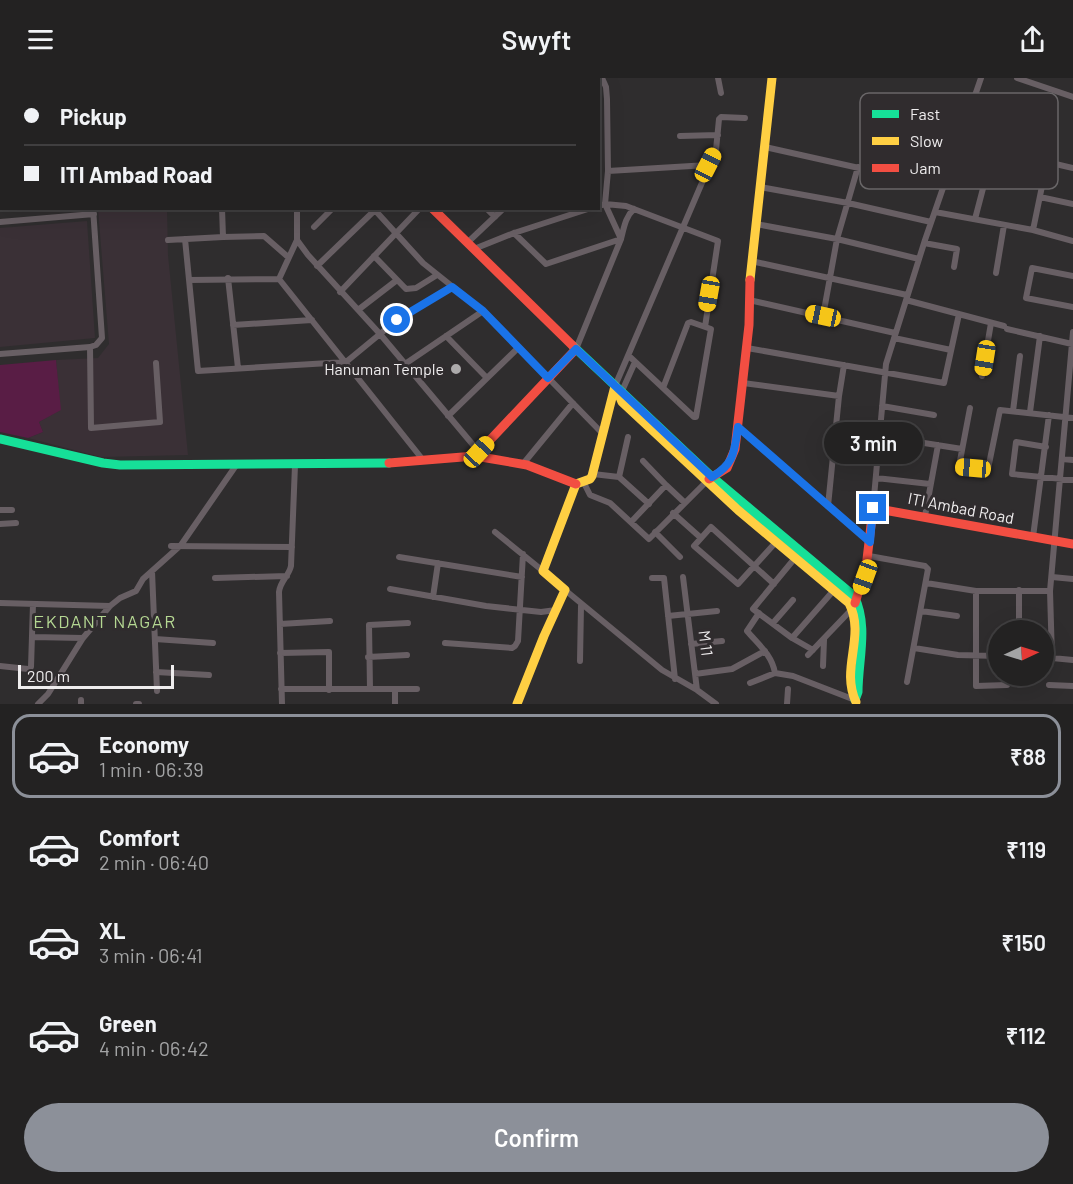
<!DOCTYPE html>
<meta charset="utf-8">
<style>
body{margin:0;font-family:Barlow,sans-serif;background:#2f2f2f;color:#f1f3f6;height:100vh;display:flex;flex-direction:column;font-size:22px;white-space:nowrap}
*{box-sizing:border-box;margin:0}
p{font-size:20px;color:#a3a4a5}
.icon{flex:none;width:33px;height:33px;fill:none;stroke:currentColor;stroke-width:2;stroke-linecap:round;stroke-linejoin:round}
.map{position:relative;height:626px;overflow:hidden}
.side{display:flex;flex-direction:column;background:#232222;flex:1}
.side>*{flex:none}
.top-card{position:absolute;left:0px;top:0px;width:600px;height:132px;box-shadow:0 6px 24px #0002,0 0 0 2px #403f40;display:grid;align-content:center;height:132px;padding:0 24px;background:#232222}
.needle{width:39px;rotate:86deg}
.tools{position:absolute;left:988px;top:542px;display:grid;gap:12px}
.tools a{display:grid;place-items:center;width:66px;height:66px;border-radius:50%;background:#232222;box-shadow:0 6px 24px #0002,0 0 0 2px #403f40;font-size:30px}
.scale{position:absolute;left:18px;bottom:15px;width:156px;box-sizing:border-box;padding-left:6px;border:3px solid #efedee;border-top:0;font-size:16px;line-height:21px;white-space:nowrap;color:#efedee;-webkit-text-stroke:4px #302c2e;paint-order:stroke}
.end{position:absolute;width:27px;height:27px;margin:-14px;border:8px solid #1a73e8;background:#fff;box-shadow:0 0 0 3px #fff}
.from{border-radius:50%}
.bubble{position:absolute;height:42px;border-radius:21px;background:#232222;box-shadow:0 6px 24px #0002,0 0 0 2px #403f40;font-size:20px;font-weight:600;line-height:42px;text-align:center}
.car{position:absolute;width:18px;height:36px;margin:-18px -9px;border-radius:8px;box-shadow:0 0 4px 2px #0007;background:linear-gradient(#f5c518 24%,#345 0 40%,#f5c518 0 76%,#345 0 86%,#f5c518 0)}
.top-card b{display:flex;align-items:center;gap:21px;height:57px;font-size:22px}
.top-card b+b{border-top:2px solid #403f40}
.top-card i{width:15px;height:15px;background:#f1f3f6}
ul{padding:10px 0 0;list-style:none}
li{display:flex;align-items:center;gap:18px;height:84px;margin:0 12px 9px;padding:0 12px;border:3px solid transparent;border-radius:18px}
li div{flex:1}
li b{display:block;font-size:22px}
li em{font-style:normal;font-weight:600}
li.active{border-color:#8c9099}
li>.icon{width:54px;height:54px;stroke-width:1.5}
.primary-button{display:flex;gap:12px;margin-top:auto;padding:12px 24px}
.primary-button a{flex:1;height:69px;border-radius:36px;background:#8c9099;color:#fff;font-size:24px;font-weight:600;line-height:69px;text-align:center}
header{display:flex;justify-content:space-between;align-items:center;height:78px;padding:0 24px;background:#232222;font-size:27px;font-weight:600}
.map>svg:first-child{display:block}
</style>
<header><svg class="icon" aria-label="menu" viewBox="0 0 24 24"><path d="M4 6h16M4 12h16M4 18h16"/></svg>Swyft<svg class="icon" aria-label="share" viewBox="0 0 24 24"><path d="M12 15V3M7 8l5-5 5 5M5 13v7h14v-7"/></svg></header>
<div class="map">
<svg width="1073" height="626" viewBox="0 0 1073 626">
<rect width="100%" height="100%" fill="#2f2d2e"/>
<path fill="#3a3036" d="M98,131H167L168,177L188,377L101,379L28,360L43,354L39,344L60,332L56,282L98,280L109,266Z
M87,143L95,260L0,269V150Z"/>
<path fill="#591d45" d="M56,282L61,332L39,344L43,354L28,360L0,354V287Z"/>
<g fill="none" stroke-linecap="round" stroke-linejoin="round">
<path stroke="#685f64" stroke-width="6" d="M186,0V2
M221,0V2
M254,0L255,2
M380,0V2
M718,0L721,15
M1017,0L1073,19
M551,2V0
M0,12H2
M680,58L718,57
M765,69L944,109
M608,93L708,87
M907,100L918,57
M760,109L848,125L931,144
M1040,119L1073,126
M598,128L605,126L608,93L607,21L606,9L602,0
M222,130L223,159L264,158L288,179
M297,130V162L308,177L380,256L479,374
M373,130L423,185L483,233L603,356
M486,130L495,139
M935,134L1033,152L1073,163
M975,141L991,80L997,77L1005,78
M0,144L94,136
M756,146L837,161L919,181
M314,149L333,130
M1033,152L1047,84L1073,90
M514,155L546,186L621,161
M185,161L198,293L346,284L397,242L452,209
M621,161L605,126L626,128L718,163L705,249
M168,162L223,159
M467,165L504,130
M924,165L957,171L954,189
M474,171L514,155L591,130
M374,178L406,211L416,210L437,197
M751,183L907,217
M317,188L375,132
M996,195L1004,147
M1073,198L1032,190L1026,220L1073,229
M228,200L238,290
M279,201L297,162
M189,202L279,201L423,382
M340,214L420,130
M749,222L895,255
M906,222L1004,248
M358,232L397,202
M823,238L837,161L858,89
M233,247L312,242
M1007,251L1072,266
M446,258L487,300
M894,260L951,272
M90,269L91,350L160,344L156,285
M747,270L944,305L959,236
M576,271L621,161C624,150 625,139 634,131
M0,276L90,269L96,267L102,260L93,130
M629,278L694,339H696L711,251L691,244L688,245L663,310
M405,286L483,233
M982,298L991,245
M743,305L839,318
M615,308L716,72L719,41L721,39L745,40
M622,313L635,284
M882,328L934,337
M970,330L959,388L988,391L1000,332L1073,340
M1013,333L1020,278
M1030,334L1040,258
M448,338L518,270
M738,349L870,464
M880,358L962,371
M628,359L619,399L649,426
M1046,369L1016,364L1012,396L1073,402
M1062,381L1073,382
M523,386L573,325
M593,396L619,399
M876,400L930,406
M583,403L590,417L610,425L649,461L706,404
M666,407L684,424
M828,428L839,318L844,287
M873,430L886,286L925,162L981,0
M0,432H12
M673,435L701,460
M925,438L938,367
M632,443L666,407L643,383
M0,446L16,445
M495,454L543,493
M655,454L680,479
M1033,459L1049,337
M171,468L292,469
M869,478L925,488L928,491L907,604
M399,479L522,499
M795,480L753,531L792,560L834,512
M152,493L157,613
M683,499L697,612L716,626
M1052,499L1073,501
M215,500L287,498
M652,500H664L675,601
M926,505L976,513H1050
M774,506L711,449L694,468L738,506L776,464
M390,511L486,528L541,534L556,532
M565,512L662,592L697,612
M976,513V608L1007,607
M433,519L438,485
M0,525L110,528
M921,533L957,538
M668,538L717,533
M773,545L793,522
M280,546L330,543
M1019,552V512
M32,559L83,560
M792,560L813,572
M155,561L213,565
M445,565L512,570L515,568L518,563L523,476
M691,566L722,563
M914,570L958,577L999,578
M280,575L329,574V612
M808,577L852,531
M368,579L407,577
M1044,579L1052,580L1050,513L1073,254
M1052,580L1073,582
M580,583L581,528
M0,588L28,591L31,589L33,526
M823,588L824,562
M156,594L209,597
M775,595L793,598L855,622
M695,596L732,591L765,573
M750,605L775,595C772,577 758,566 747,553L759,535
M1049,607L1073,608
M281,611H417
M370,611L369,547L408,545
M395,611V626
M81,622V626
M38,626L48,616L83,560L110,528L120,520L136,513L143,501L181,467L237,386
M136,626H139
M282,626L279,514C280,503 289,498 291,488L295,387
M787,626L788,611"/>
<path stroke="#16e098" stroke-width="9" d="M290,0L292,2
M573,268L712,399L854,518C869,548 858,582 858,614L855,622
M0,361L103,385L120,387L389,385"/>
<path stroke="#ffcf43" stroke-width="9" d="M750,202L772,0
M616,310L622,324L738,432L849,525C866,559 840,590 856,624
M517,626L544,558L565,512L543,493L576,406L590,401L592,398L615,308"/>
<path stroke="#f24e42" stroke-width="9" d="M0,5L1,0
M432,130L573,268
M475,378L527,387L576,406
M389,385L475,378L576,271
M709,401L727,390L735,371L749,247L750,202
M855,525L866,490L873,430L1073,466"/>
</g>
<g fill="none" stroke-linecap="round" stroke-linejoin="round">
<path stroke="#1a73e8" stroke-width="8" d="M397,242L452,209L483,233L548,300L576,271L712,399C735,385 734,374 738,349L870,464L873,430"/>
</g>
<circle fill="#acaaab" stroke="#302c2e" stroke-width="2" cx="456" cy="291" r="6"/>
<g text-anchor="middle" stroke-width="6" stroke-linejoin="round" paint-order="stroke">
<g font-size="16" fill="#efedee" stroke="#302c2e" text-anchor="end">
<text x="444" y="297">Hanuman Temple</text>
</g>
<g font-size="16" fill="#efedee" stroke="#302c2e">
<text transform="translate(961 430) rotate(11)" y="6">ITI Ambad Road</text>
<text transform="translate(706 565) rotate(83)" y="6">M 11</text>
</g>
<g font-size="18" letter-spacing="1.5" fill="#b5d893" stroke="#302c2e">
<text x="105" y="550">EKDANT NAGAR</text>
</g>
</g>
<rect x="860" y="15" width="198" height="96" rx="9" fill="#302c2e" stroke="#696668" stroke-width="1.5"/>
<rect x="872" y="32" width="27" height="8" fill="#16e098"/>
<rect x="872" y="59" width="27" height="8" fill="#ffcf43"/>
<rect x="872" y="86" width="27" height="8" fill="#f24e42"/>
<g font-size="16" fill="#efedee">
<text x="910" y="42">Fast</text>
<text x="910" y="69">Slow</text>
<text x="910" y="96">Jam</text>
</g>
</svg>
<div class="tools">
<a><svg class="needle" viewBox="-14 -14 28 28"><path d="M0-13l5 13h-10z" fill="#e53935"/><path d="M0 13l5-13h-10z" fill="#a3a4a5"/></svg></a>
</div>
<div class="scale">200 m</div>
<i class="end from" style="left:397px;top:242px"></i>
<i class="end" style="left:873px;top:430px"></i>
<div class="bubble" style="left:824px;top:344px;width:99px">3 min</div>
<i class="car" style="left:708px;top:87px;rotate:27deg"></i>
<i class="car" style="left:709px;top:216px;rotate:190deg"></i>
<i class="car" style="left:823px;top:238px;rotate:282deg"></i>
<i class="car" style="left:985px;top:280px;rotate:189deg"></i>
<i class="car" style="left:479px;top:374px;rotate:43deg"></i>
<i class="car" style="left:973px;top:390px;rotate:275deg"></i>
<i class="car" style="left:865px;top:499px;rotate:200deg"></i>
<div class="top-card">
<b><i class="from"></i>Pickup</b>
<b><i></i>ITI Ambad Road</b>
</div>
</div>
<section class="side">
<ul>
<li class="active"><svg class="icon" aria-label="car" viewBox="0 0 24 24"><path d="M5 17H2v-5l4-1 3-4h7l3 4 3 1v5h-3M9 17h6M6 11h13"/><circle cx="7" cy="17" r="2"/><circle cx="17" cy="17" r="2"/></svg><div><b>Economy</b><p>1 min · 06:39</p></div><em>₹88</em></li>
<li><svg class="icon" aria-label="car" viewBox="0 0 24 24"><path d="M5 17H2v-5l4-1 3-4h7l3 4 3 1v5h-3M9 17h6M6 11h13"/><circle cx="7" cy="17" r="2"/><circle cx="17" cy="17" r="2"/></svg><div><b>Comfort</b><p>2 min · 06:40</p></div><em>₹119</em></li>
<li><svg class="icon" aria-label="car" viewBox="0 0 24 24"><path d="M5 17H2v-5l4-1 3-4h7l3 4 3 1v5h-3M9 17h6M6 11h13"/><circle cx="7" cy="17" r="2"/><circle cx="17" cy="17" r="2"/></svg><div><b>XL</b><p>3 min · 06:41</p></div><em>₹150</em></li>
<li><svg class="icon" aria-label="car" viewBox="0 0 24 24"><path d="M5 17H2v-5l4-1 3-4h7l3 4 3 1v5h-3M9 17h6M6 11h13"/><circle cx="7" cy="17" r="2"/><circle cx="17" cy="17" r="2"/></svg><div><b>Green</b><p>4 min · 06:42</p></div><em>₹112</em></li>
</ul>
<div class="primary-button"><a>Confirm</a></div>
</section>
